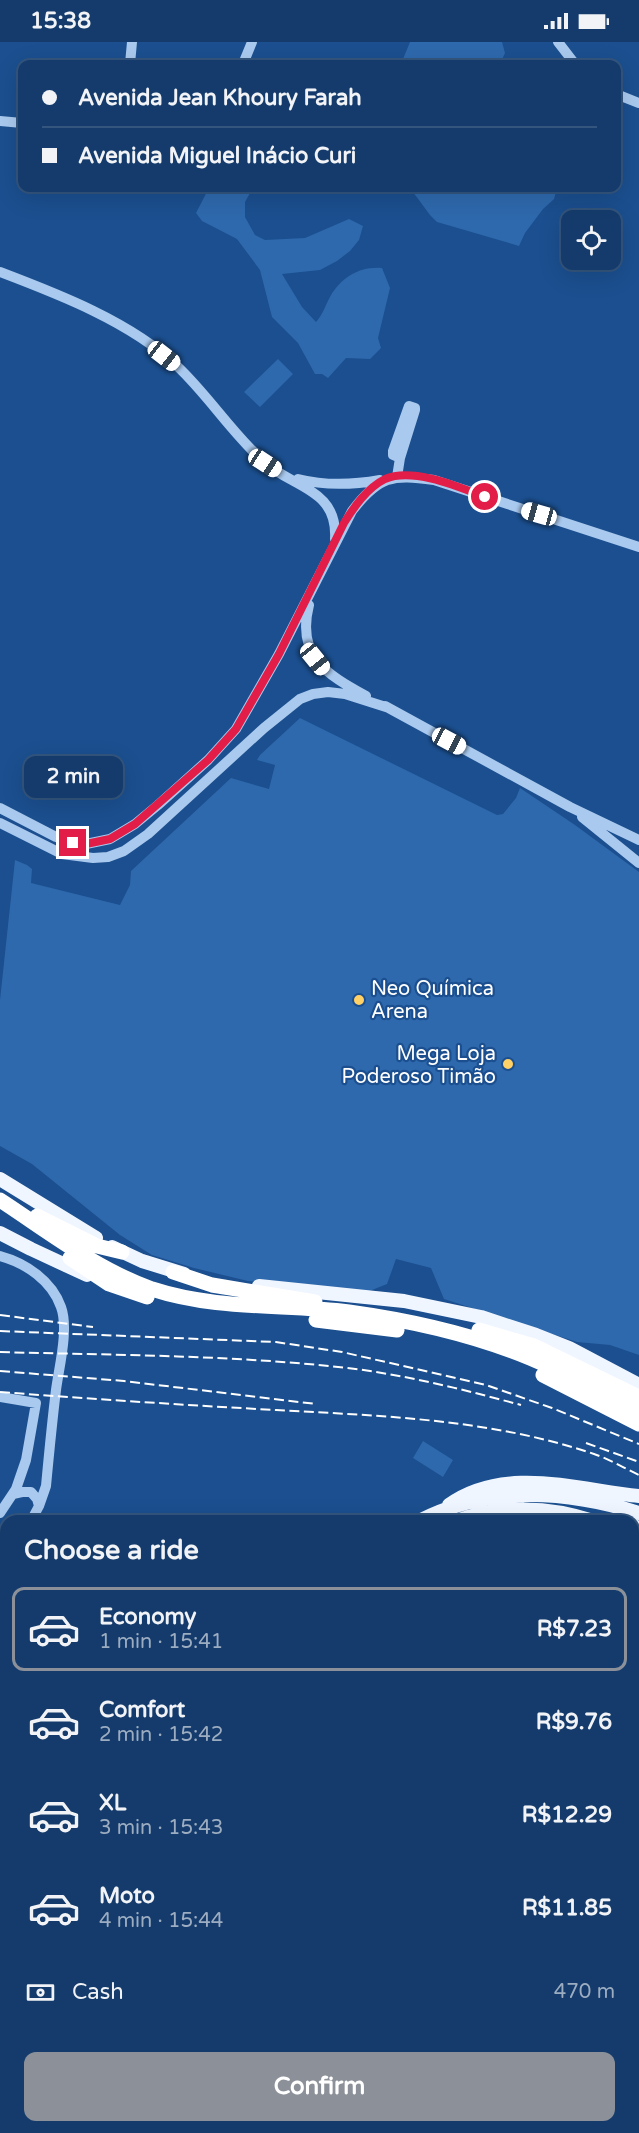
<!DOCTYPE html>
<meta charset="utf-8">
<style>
body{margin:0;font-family:"Varela Round",sans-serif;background:#1d4271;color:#f1f3f6;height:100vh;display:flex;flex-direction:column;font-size:22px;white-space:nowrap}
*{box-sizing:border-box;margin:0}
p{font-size:20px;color:#9dadc1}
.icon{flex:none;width:33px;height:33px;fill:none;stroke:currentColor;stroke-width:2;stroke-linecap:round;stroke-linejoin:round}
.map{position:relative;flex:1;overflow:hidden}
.drawer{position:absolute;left:0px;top:1473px;width:639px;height:618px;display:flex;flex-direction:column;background:#143b6b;border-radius:18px 18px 0 0;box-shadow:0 6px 24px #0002,0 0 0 2px #33557e}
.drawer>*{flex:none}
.top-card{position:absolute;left:18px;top:18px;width:603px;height:132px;border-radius:12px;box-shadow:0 6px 24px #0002,0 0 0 2px #33557e;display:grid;align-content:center;height:132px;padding:0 24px;background:#143b6b}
.fabs{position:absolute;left:561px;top:168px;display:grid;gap:12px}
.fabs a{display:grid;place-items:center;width:60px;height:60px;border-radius:12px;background:#143b6b;box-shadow:0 6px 24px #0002,0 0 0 2px #33557e;font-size:30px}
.end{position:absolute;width:27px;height:27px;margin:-14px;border:8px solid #e11d48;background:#fff;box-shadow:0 0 0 3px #fff}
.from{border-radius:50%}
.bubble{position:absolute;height:42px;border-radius:12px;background:#143b6b;box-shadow:0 6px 24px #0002,0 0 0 2px #33557e;font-size:20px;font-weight:700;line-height:42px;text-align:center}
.car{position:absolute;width:18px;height:36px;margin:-18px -9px;border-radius:8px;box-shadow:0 0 4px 2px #0007;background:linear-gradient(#fff 24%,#345 0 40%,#fff 0 76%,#345 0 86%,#fff 0)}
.top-card b{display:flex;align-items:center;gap:21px;height:57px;font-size:22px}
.top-card b+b{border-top:2px solid #33557e}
.top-card i{width:15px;height:15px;background:#f1f3f6}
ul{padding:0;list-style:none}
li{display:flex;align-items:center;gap:18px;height:84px;margin:0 12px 9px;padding:0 12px;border:3px solid transparent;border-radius:12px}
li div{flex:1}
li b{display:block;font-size:22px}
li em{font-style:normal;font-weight:700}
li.current{border-color:#8c9099}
li>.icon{width:54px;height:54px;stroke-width:1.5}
h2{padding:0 24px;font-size:27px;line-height:72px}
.pay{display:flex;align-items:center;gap:15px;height:66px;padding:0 24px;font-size:22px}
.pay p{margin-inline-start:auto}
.primary-button{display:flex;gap:12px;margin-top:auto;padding:12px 24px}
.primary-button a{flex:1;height:69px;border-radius:12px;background:#8c9099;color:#fff;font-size:24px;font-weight:700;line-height:69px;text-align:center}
.status{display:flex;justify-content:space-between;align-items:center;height:42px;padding:0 30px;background:#143b6b;direction:ltr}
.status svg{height:16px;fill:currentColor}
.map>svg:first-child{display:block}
</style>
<div class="status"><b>15:38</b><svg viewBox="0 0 49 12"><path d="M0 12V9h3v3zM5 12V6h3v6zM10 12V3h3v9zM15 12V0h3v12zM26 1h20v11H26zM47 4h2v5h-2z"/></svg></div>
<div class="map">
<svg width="639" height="2091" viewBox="0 0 639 2091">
<rect width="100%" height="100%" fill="#1b4f8f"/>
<path fill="#2e69ad" d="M410,0H502L505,11L500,22H401Z
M209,146H260L250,151L245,160V175L255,193L265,198L305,196L349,177L363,184L359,198L350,209L337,219L320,228L282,232L302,265L316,280C323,272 325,264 330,255C341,235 360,224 382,226L390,246L378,296L381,306L370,317L346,316L328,336L322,332H315L298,301L272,275L260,228L237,197L202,179L196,171Z
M410,146H557L554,157L543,167L525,191L519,204L437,180L430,173Z
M278,317L293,332L260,365L244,350Z
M300,676L497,773L503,772L516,756L520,746L575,783L639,830V1313L610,1303L577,1300L444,1257L431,1226L396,1217L387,1242L367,1250L248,1239L194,1226L152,1213L120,1193L32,1122L0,1104V958L15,818L27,823L32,827L31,841L120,863L130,843L131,829L231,736L269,747L275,723L257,718L260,713Z
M423,1399L453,1418L443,1435L413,1416Z"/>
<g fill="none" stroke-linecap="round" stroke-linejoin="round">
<path stroke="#9cc4f0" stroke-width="2" d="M145,2091L147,2085"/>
<path stroke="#a9c9ee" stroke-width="10" d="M558,0L575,22
M130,22L132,0
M243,22L252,0
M616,52L639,61
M0,79L22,81
M0,230C58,252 131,280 177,324C208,353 231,390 263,419C292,446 338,446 335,497
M397,435L400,416L415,368V366L409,364L393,409V413L400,416
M298,437C326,444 352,443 380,438
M309,563C296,614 326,632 366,654
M385,664L570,765L639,798
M0,766L56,795L73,802H86L110,797L135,782L158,763L208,718L236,687L279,612L352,469C379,434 392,432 434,438L639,505
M582,775L639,821
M0,781L62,812L93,816L108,815L124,809L148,792L264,686L300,657L313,652L328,650L345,652L389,666
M0,1214C26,1221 52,1239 61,1265C69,1287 59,1325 56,1348C52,1380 49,1412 46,1444L39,1464L31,1479
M0,1355L36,1361L26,1418L16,1447L0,1471
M13,1452L22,1450H31L37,1457L39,1464
M633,1508L639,1511
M0,1513L6,1508
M633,1789L639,1790
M0,1868L6,1872
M0,1964L6,1967
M633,1978H639
M0,2035L6,2026
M0,2060L6,2062
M37,2085L42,2091
M183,2085V2091
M116,2091V2085
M234,2091V2085
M330,2091V2085"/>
<path stroke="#f0f6ff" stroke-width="14" d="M0,1137L96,1196
M0,1191L31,1207L87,1233
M112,1205L142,1219L184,1232
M259,1244L404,1259L481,1275L536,1293L569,1306L639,1343
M449,1463C505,1423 578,1448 639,1454
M419,1479C489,1443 565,1448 639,1471
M456,1479C500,1463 549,1464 593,1479
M605,1479H609
M633,1484L639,1486
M633,1496L639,1499
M0,1711L6,1709
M0,1734L6,1731
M399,2091L428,2089L639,2091"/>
<path stroke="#fff" stroke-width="15" d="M0,1158C49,1190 96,1227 152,1247C216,1268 283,1262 349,1270C407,1278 466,1291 520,1312C561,1328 600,1349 639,1369
M37,1174L97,1204L122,1210
M70,1216L109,1242L147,1255
M173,1230L212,1243L315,1260
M316,1278L397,1288
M479,1288L534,1304L639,1355
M543,1333L639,1382"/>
<path stroke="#fff" stroke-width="2" stroke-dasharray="10 4.5" stroke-linecap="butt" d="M0,1273L93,1285
M0,1289L276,1300L342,1310L486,1343L552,1366L639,1402
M0,1310C109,1313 220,1313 329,1324C394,1330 458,1346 521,1363
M0,1329L124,1339L316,1362
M0,1350C92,1357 184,1363 276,1368C383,1374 491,1377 594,1412C609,1417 624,1426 639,1433
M586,1401L639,1420"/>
</g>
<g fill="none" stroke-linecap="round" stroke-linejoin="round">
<path stroke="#e11d48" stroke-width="8" d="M73,801L86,802L110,797L135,782L208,718L236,687L279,612L344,481C354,465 367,446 385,437C413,425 459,445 485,455"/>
</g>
<g fill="#ffd166" stroke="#1b4f8f" stroke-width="2">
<circle cx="359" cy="958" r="6"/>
<circle cx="508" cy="1022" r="6"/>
</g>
<g text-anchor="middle" stroke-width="4.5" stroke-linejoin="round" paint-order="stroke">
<g font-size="20" fill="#fff" stroke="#1b4f8f" text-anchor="start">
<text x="371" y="953">Neo Química<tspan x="371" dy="23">Arena</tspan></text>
<text x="496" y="1018" text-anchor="end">Mega Loja<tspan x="496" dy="23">Poderoso Timão</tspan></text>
</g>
</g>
</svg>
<div class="fabs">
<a><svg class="icon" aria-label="locate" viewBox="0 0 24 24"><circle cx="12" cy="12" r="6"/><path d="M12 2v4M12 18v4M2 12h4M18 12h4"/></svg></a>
</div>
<i class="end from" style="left:485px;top:455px"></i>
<i class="end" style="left:73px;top:801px"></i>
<div class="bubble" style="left:24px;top:714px;width:99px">2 min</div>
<i class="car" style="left:164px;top:314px;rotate:128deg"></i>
<i class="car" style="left:265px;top:421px;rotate:123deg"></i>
<i class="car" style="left:539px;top:472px;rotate:286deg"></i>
<i class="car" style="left:315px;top:617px;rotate:141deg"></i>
<i class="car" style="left:449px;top:699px;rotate:118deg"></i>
<div class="top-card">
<b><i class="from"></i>Avenida Jean Khoury Farah</b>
<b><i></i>Avenida Miguel Inácio Curi</b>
</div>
<section class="drawer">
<h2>Choose a ride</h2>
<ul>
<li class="current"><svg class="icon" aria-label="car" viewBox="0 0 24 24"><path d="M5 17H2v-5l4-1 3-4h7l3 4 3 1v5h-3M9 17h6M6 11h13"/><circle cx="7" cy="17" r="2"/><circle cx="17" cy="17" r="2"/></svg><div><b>Economy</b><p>1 min · 15:41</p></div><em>R$7.23</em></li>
<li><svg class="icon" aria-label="car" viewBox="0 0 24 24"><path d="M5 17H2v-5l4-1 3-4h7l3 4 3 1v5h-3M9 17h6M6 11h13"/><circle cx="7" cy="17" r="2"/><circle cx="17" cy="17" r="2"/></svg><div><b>Comfort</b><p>2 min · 15:42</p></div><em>R$9.76</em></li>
<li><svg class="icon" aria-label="car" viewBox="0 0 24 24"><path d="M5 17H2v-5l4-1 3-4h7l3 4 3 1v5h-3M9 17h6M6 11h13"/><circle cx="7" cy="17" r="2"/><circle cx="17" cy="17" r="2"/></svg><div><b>XL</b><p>3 min · 15:43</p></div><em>R$12.29</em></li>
<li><svg class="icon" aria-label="car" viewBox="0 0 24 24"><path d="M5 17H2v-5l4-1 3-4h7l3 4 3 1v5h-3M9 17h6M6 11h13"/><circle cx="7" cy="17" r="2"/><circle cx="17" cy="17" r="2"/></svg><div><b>Moto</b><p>4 min · 15:44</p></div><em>R$11.85</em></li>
</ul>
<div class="pay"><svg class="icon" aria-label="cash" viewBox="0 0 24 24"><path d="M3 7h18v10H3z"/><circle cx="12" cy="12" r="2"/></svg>Cash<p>470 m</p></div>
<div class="primary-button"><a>Confirm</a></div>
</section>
</div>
